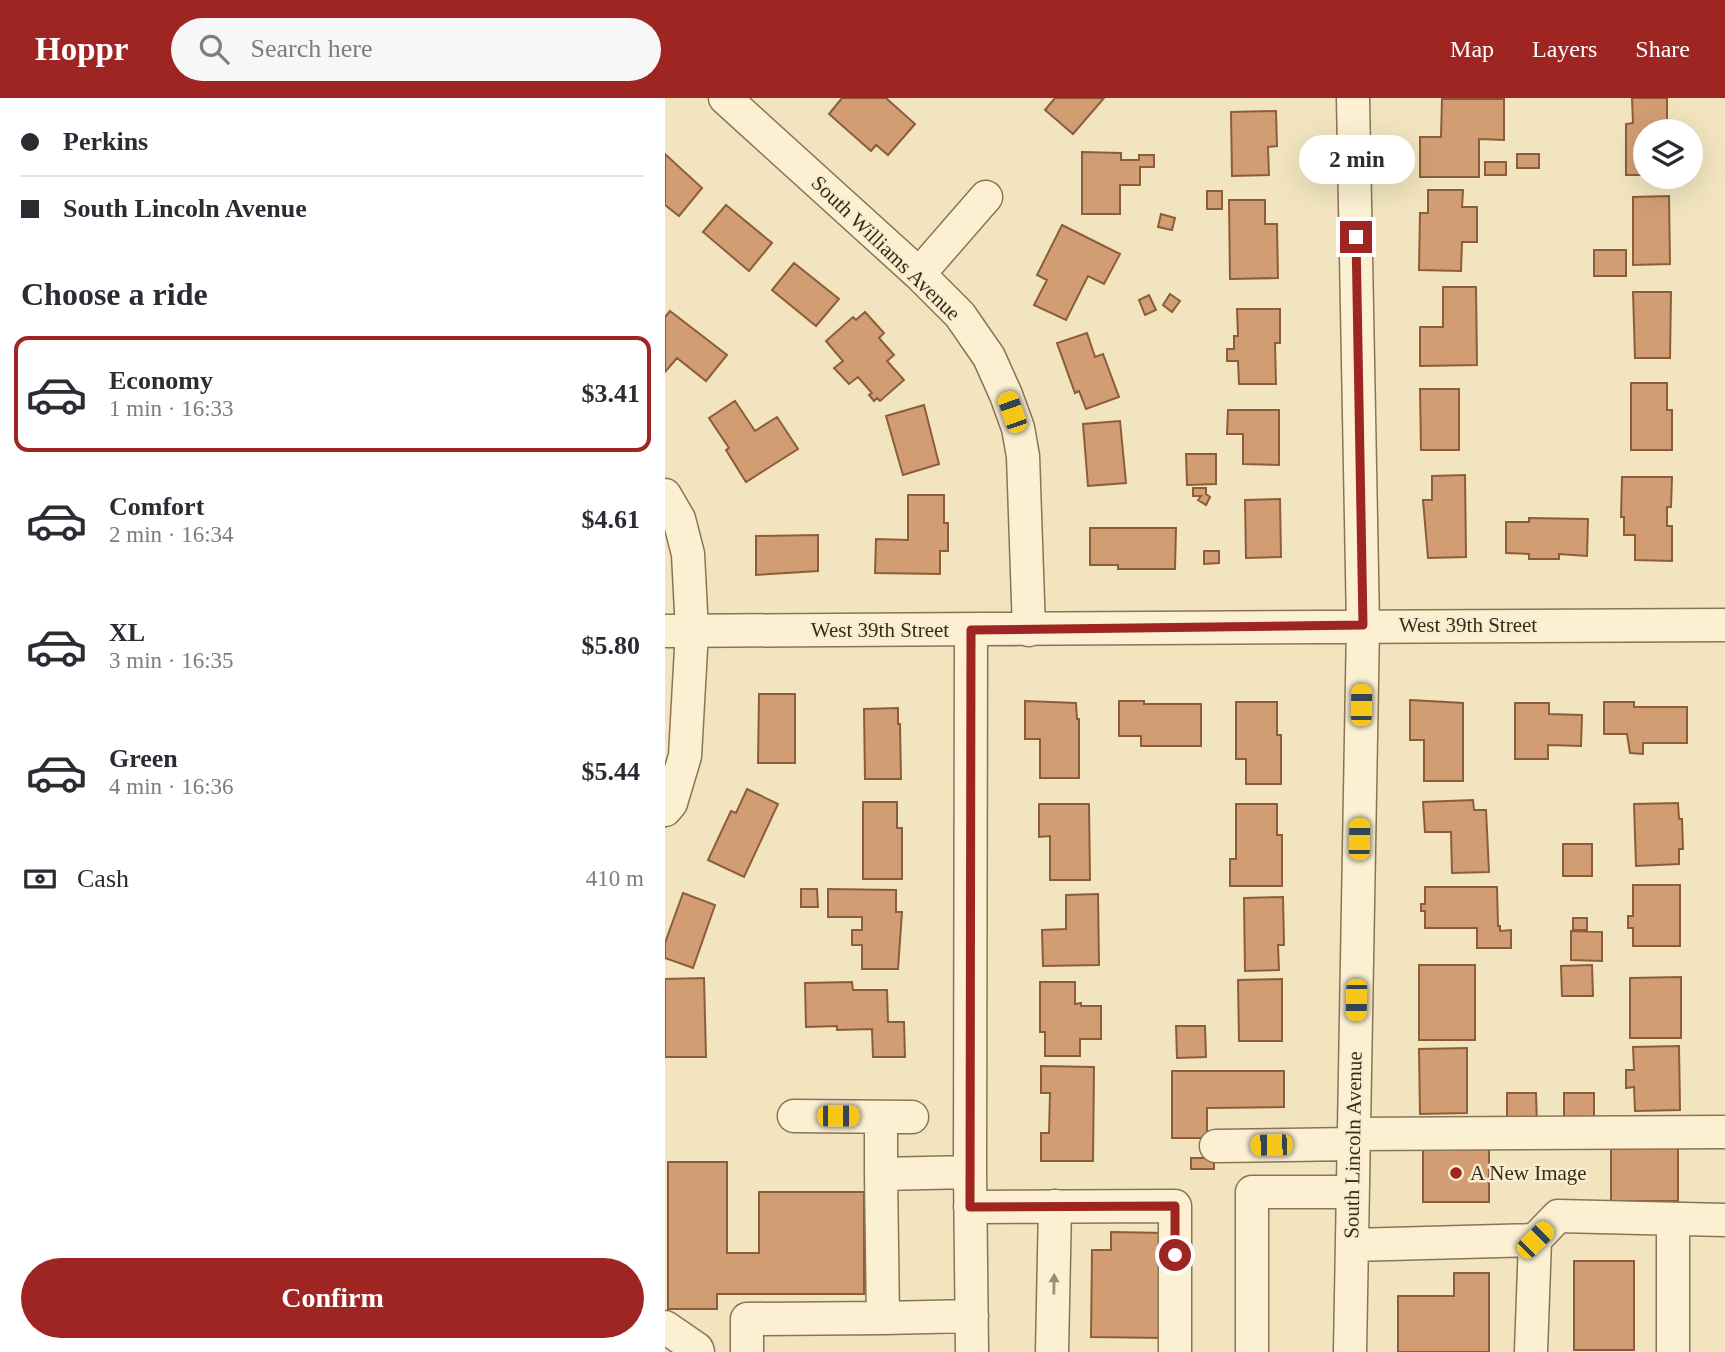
<!DOCTYPE html>
<meta charset="utf-8">
<style>
body{margin:0;font-family:Georgia,serif;background:#f7f7f7;color:#2b2b33;height:100vh;display:flex;flex-direction:column;font-size:26px;white-space:nowrap}
*{box-sizing:border-box;margin:0}
p{font-size:23px;color:#7c7c81}
.icon{flex:none;width:38px;height:38px;fill:none;stroke:currentColor;stroke-width:2;stroke-linecap:round;stroke-linejoin:round}
.map{position:relative;flex:1;overflow:hidden}
.panel{display:flex;flex-direction:column;background:#fff;width:665px}
.panel>*{flex:none}
.top-card{display:grid;align-content:center;height:154px;padding:0 21px;background:#fff}
.controls{position:absolute;left:968px;top:21px;display:grid;gap:14px}
.controls a{display:grid;place-items:center;width:70px;height:70px;border-radius:50%;background:#fff;box-shadow:0 7px 28px #0002;font-size:35px}
.end{position:absolute;width:32px;height:32px;margin:-16px;border:9px solid #9e2521;background:#fff;box-shadow:0 0 0 4px #fff}
.from{border-radius:50%}
.bubble{position:absolute;height:49px;border-radius:24px;background:#fff;box-shadow:0 7px 28px #0002;font-size:23px;font-weight:700;line-height:49px;text-align:center}
.car{position:absolute;width:21px;height:42px;margin:-21px -10px;border-radius:9px;box-shadow:0 0 5px 2px #0007;background:linear-gradient(#f5c518 24%,#345 0 40%,#f5c518 0 76%,#345 0 86%,#f5c518 0)}
.top-card b{display:flex;align-items:center;gap:24px;height:66px;font-size:26px}
.top-card b+b{border-top:2px solid #e1e1e2}
.top-card i{width:18px;height:18px;background:#2b2b33}
ul{padding:0;list-style:none}
li{display:flex;align-items:center;gap:21px;height:116px;margin:0 14px 10px;padding:0 7px;border:4px solid transparent;border-radius:14px}
li div{flex:1}
li b{display:block;font-size:26px}
li em{font-style:normal;font-weight:700}
li.selected{border-color:#9e2521}
li>.icon{width:63px;height:63px;stroke-width:1.5}
h2{padding:0 21px;font-size:32px;line-height:84px}
.pay{display:flex;align-items:center;gap:18px;height:77px;padding:0 21px;font-size:26px}
.pay p{margin-inline-start:auto}
.primary-button{display:flex;gap:14px;margin-top:auto;padding:14px 21px}
.primary-button a{flex:1;height:80px;border-radius:42px;background:#9e2521;color:#fff;font-size:28px;font-weight:700;line-height:80px;text-align:center}
header{display:flex;align-items:center;gap:42px;box-sizing:border-box;height:98px;padding:0 35px;background:#9e2521;color:#fff}
header strong{font-size:33px}
nav{display:flex;gap:38px;margin-inline-start:auto;font-size:24px}
.search{width:490px;height:63px;background:#f7f7f7;display:flex;align-items:center;gap:18px;box-sizing:border-box;padding:0 24px;border-radius:38px;color:#7c7c81;font-size:26px}
main{display:flex;flex:1;min-height:0}
.map>svg:first-child{display:block}
</style>
<header>
<strong>Hoppr</strong>
<div class="search"><svg class="icon" aria-label="search" viewBox="0 0 24 24"><circle cx="10" cy="10" r="6"/><path d="M15 15l6 6"/></svg>Search here</div>
<nav><a>Map</a><a>Layers</a><a>Share</a></nav>
</header>
<main>
<section class="panel">
<div class="top-card">
<b><i class="from"></i>Perkins</b>
<b><i></i>South Lincoln Avenue</b>
</div>
<h2>Choose a ride</h2>
<ul>
<li class="selected"><svg class="icon" aria-label="car" viewBox="0 0 24 24"><path d="M5 17H2v-5l4-1 3-4h7l3 4 3 1v5h-3M9 17h6M6 11h13"/><circle cx="7" cy="17" r="2"/><circle cx="17" cy="17" r="2"/></svg><div><b>Economy</b><p>1 min · 16:33</p></div><em>$3.41</em></li>
<li><svg class="icon" aria-label="car" viewBox="0 0 24 24"><path d="M5 17H2v-5l4-1 3-4h7l3 4 3 1v5h-3M9 17h6M6 11h13"/><circle cx="7" cy="17" r="2"/><circle cx="17" cy="17" r="2"/></svg><div><b>Comfort</b><p>2 min · 16:34</p></div><em>$4.61</em></li>
<li><svg class="icon" aria-label="car" viewBox="0 0 24 24"><path d="M5 17H2v-5l4-1 3-4h7l3 4 3 1v5h-3M9 17h6M6 11h13"/><circle cx="7" cy="17" r="2"/><circle cx="17" cy="17" r="2"/></svg><div><b>XL</b><p>3 min · 16:35</p></div><em>$5.80</em></li>
<li><svg class="icon" aria-label="car" viewBox="0 0 24 24"><path d="M5 17H2v-5l4-1 3-4h7l3 4 3 1v5h-3M9 17h6M6 11h13"/><circle cx="7" cy="17" r="2"/><circle cx="17" cy="17" r="2"/></svg><div><b>Green</b><p>4 min · 16:36</p></div><em>$5.44</em></li>
</ul>
<div class="pay"><svg class="icon" aria-label="cash" viewBox="0 0 24 24"><path d="M3 7h18v10H3z"/><circle cx="12" cy="12" r="2"/></svg>Cash<p>410 m</p></div>
<div class="primary-button"><a>Confirm</a></div>
</section>
<div class="map">
<svg width="1060" height="1254" viewBox="0 0 1060 1254">
<rect width="100%" height="100%" fill="#f1e4bf"/>
<path fill="#d29d72" stroke="#8c5d3a" stroke-width="2" d="M177,0H221L250,26L223,57L211,47L206,53L164,16Z
M390,0H439L408,36L380,12Z
M967,0H1002V33H980V77H961V26L968,25Z
M777,1H839V42L814,41V79H755V39H776Z
M611,13L612,48L603,49L604,77L567,78L566,14Z
M417,54L456,55V62H474V57H489V69H475V87H455V116H417Z
M0,56L37,90L14,118L0,107Z
M852,56H874V70H852Z
M820,64H841V77H820Z
M763,92H798L797,109H812V144H797L796,173L754,172L755,115H763Z
M542,93H557V111H542Z
M1004,98L1005,166L968,167V99Z
M564,102H600V126H612L613,180L565,181Z
M61,107L107,145L84,173L38,134Z
M496,116L510,120L507,132L493,129Z
M397,127L455,156L439,186L423,178L401,222L369,207L382,182L372,177Z
M929,152H961V178H929Z
M129,165L174,201L151,228L107,192Z
M778,189H811L812,267L755,268V229H778Z
M968,194H1006L1005,260H970Z
M505,196L515,203L507,214L498,207Z
M484,197L491,212L480,217L474,202Z
M572,211H615V245H610L611,286H574L573,263H562V251H569V238H573Z
M5,213L62,257L41,283L12,260L0,274V219Z
M200,214L219,235L214,240L229,257L222,263L239,282L215,303L212,300L209,303L204,297L207,295L193,279L184,286L169,270L178,263L161,243L188,219L191,222Z
M422,235L430,259L438,256L454,299L421,311L414,293L410,295L392,245Z
M966,285H1002V312H1007V352H966Z
M755,291H794V352H756Z
M70,303L90,333L112,319L133,351L81,384L61,352L64,350L44,320Z
M259,307L274,366L238,377L221,318Z
M563,312H614V367L578,366V336H562Z
M455,323L461,385L423,388L418,326Z
M521,356H551V386L522,387Z
M800,377L801,459L763,460L758,402H767V378Z
M957,379H1007L1006,409H1002V428H1007V463L970,462V437H959V419H956Z
M528,390H541V396L545,399L541,407L533,402L536,398H528Z
M243,397H279V425H283V453H275V476L210,475L211,441L243,442Z
M615,401L616,459L581,460L580,402Z
M864,420L923,421L922,458L894,456V461H864V456L841,455V424H864Z
M425,430H511L510,471H453V467H425Z
M153,437V473L91,477V438Z
M539,453H554V465L539,466Z
M94,596H130V665H93Z
M745,602L798,605V683H759V642H745Z
M360,603L411,605L412,621H414V680H375V641H360Z
M454,603H479V606H536V648H476V638H454Z
M571,604H612V637H616V686H581V661H571Z
M939,604H969V609H1022V645H978V656L965,655L962,636H939Z
M850,605H884V616L917,617L916,648L883,647V661H850Z
M233,610V626H235L236,681H200L199,611Z
M82,691L113,706L79,779L43,762L66,713L71,715Z
M808,702L809,712H821L824,774L787,775L786,734H760L758,704Z
M198,704H232V730H237V781H198Z
M1013,705L1014,721H1017L1018,751H1014V766L971,768L969,706Z
M374,706H424L425,782H385V738L374,739Z
M571,706H612V737H617V788H565V761H571Z
M898,746H927V778H898Z
M968,787H1015V848H968V830H963V818H968Z
M760,789H832L833,828H835V833L846,832V850H812V830H760V813H756V806H760Z
M136,791H152L153,809H136Z
M163,791L231,792V814H237L233,871H197V847H187V832H197V819H163Z
M18,795L50,807L28,870L0,860V845Z
M433,796L434,867L378,868L377,832L401,831V797Z
M618,799L619,847H613L614,872L580,873L579,800Z
M908,820H922V832H908Z
M906,833L937,834V863L906,862Z
M754,867H810V942H754Z
M927,867L928,898H897L896,868Z
M1016,879V940H965V880Z
M39,880L41,959H0V881Z
M617,881V943H574L573,882Z
M187,884L188,892H222L223,924H239L240,959H208L207,931L172,932V928L141,929L140,885Z
M375,884H410V906L416,905V908H436V941H415V958H380V934H375Z
M511,928H540L541,959L512,960Z
M1014,948L1015,1012L970,1013L969,989L961,990V972H969L968,949Z
M802,950V1015L755,1016L754,951Z
M376,968L429,969L428,1063H376V1035H384L385,995H376Z
M507,973H619V1009L542,1010V1040H507Z
M842,995H871L872,1027H842Z
M899,995H929V1026H899Z
M946,1044H1013V1103H946Z
M758,1045H824V1104H758Z
M526,1060H549V1071H526Z
M3,1064H62V1155H94V1094H199V1196H52V1211H3Z
M446,1134L501,1135L500,1240L426,1239L427,1152H446Z
M909,1163H969V1252H909Z
M789,1175H824V1254H733V1198H789Z"/>
<g fill="none" stroke-linecap="round" stroke-linejoin="round">
<g stroke="#8b7456" stroke-width="35">
<path id="minor" d="M60,0L254,176L295,217L324,259L341,297L353,330L358,358L364,532
M254,176L321,99
M0,397L14,421L23,456L27,533L20,658L6,705L0,712
M306,532L305,1074L307,1254
M0,533C353,532 707,527 1060,527
M129,1018L247,1019
M216,1019V1076
M689,1036L1060,1034
M551,1048L688,1046
M305,1074L216,1076L218,1220L307,1218
M305,1109L510,1108V1254
M1008,1121V1254
M870,1142L893,1118L1060,1122
M687,1147L870,1142L866,1254
M0,1229L32,1251L33,1254
M82,1254V1221L218,1220
M387,1254L390,1108
M587,1254V1094H687
M685,1254L698,527L688,0"/>
</g>
<use href="#minor" stroke="#fbf0d2" stroke-width="32"/>
</g>
<defs><path id="oneway-solid" d="M-6-.8H1V-3.2L6.5 0L1 3.2V.8H-6Z" transform="scale(1.75)"/></defs>
<use fill="#9a8e76" href="#oneway-solid" transform="translate(389 1186) rotate(-89)"/>
<g fill="none" stroke-linecap="round" stroke-linejoin="round">
<path stroke="#9e2521" stroke-width="9" d="M510,1157V1108L305,1109L306,532L698,527L691,139"/>
</g>
<circle fill="#9e2521" stroke="#f8edcf" stroke-width="2.5" cx="791" cy="1075" r="7"/>
<g text-anchor="middle" stroke-width="5" stroke-linejoin="round" paint-order="stroke">
<g font-size="21" fill="#392b1b" stroke="#f8edcf">
<text transform="translate(221 150) rotate(44)" y="7">South Williams Avenue</text>
<text x="803" y="534">West 39th Street</text>
<text x="215" y="539">West 39th Street</text>
<text transform="translate(688 1047) rotate(-89)" y="7">South Lincoln Avenue</text>
</g>
<g font-size="21" fill="#392b1b" stroke="#f8edcf" text-anchor="start">
<text x="805" y="1082">A New Image</text>
</g>
</g>
</svg>
<div class="controls">
<a><svg class="icon" aria-label="layers" viewBox="0 0 24 24"><path d="M12 4l9 5-9 5-9-5zM3 14l9 5 9-5"/></svg></a>
</div>
<i class="end from" style="left:510px;top:1157px"></i>
<i class="end" style="left:691px;top:139px"></i>
<div class="bubble" style="left:634px;top:37px;width:116px">2 min</div>
<i class="car" style="left:347px;top:314px;rotate:341deg"></i>
<i class="car" style="left:696px;top:607px;rotate:1deg"></i>
<i class="car" style="left:694px;top:741px;rotate:1deg"></i>
<i class="car" style="left:691px;top:902px;rotate:181deg"></i>
<i class="car" style="left:173px;top:1018px;rotate:90deg"></i>
<i class="car" style="left:606px;top:1047px;rotate:269deg"></i>
<i class="car" style="left:870px;top:1142px;rotate:45deg"></i>
</div>
</main>
